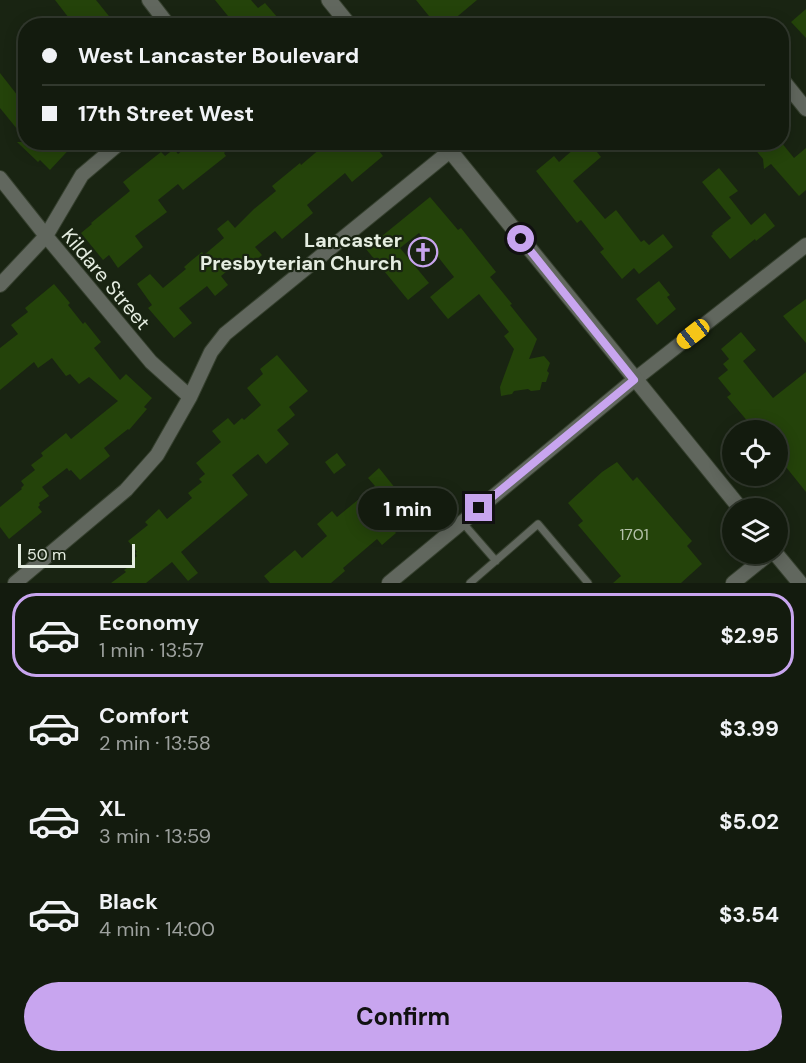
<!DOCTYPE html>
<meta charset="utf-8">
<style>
body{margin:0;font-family:"DM Sans",sans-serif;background:#1c2417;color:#f1f3f6;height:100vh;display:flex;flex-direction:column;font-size:22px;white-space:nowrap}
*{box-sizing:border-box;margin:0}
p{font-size:20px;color:#9da19e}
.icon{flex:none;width:33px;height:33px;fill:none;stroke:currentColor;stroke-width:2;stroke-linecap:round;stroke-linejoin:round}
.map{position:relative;height:583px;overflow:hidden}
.drawer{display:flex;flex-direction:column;background:#131b0e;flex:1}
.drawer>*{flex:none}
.hud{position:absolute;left:18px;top:18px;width:771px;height:132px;border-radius:24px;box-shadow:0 3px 15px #0003,0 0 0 2px #32392e;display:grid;align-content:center;height:132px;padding:0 24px;background:#131b0e}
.tools{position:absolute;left:722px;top:420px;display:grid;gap:12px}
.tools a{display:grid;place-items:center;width:66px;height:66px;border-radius:50%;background:#131b0e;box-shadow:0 3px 15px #0003,0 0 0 2px #32392e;font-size:30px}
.scale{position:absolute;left:18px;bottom:15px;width:117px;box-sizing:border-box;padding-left:6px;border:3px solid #e5ede1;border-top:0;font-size:16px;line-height:21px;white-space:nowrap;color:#e5ede1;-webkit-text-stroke:4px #192412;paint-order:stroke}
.end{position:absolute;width:27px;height:27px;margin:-14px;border:8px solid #c8a5ef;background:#111;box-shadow:0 0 0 3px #111}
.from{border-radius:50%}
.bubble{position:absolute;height:42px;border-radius:21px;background:#131b0e;box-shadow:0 3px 15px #0003,0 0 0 2px #32392e;font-size:20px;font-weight:700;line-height:42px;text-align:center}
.car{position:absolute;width:18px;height:36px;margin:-18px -9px;border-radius:8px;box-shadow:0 0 4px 2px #0007;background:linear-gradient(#f5c518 24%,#345 0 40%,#f5c518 0 76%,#345 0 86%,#f5c518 0)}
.hud b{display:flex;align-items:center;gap:21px;height:57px;font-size:22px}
.hud b+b{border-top:2px solid #32392e}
.hud i{width:15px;height:15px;background:#f1f3f6}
ul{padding:10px 0 0;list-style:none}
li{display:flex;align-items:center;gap:18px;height:84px;margin:0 12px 9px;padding:0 12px;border:3px solid transparent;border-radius:24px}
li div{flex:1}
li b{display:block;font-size:22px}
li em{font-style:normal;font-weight:700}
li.active{border-color:#c8a5ef}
li>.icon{width:54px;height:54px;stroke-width:1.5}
.button{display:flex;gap:12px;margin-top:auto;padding:12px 24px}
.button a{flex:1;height:69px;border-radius:36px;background:#c8a5ef;color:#111;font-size:24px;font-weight:700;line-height:69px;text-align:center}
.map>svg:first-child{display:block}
</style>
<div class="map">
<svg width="806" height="583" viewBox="0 0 806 583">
<rect width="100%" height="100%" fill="#192412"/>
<path fill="#24430a" d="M55,0H96L117,26H75Z
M215,0H251L258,8L265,3L278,18L268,26H236Z
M416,0H477L446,26H437Z
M806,9V38L791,22Z
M0,73L18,96L26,90V140L0,108Z
M17,142H76L50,170L40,160L38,162Z
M192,142H236L224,153L226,156L183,190L178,184L158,200L167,212L135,236L143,247L118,268L109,255L103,260L81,233L92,224L91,223L130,191L123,182L161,152L165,156L174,149L178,154Z
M325,142H372L383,156L352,182L345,173L307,205L313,213L282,239L275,231L255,247L262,255L249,267L242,259L221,276L228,285L215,296L207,286L179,308L192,323L174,338L148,308L152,305L137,284L150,274L163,288L186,269L184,267L192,260L202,252L204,255L224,238L217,229L228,220L235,228L254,209L276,191L272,186L300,163L301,165L321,148V146Z
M582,142H589L601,157L573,181L605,219L616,210L641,242L644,240L649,245L663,234L673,247L639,274L634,268L622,279L600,252L604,249L581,220L577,223L536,171L554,156L559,162Z
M749,142H781L794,158L806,148V190L799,196L771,164L764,169L763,159Z
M719,168L738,191L729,197L751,225L765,213L775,226L756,241L755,239L730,259L711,236L713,234L712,233L731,218L702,182Z
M430,197L458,230L461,228L496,272L490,277L512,304L510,305L537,339L529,359L544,356L550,363L547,371L549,373L546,382H542L540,390L531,391L528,389L514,391L512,394L501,396L500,387L514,349L504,336L509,332L479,294L448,319L430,297L454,277L419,233L400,248L429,283L408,300L366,249Z
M659,281L670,295L667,297L676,309L657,325L636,299Z
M54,284L70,303L68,305L83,324L85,322L101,342L94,348L120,380L126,374L152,398L144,407L147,409L129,430L128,429L104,448L110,456L80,480L71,470L69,471L67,468L42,487L49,496L39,503L40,505L38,507L42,512L9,539L0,527V507L22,489L21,488L24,485L21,481L35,470L31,465L43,456L41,453L66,433L71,439L118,401L89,377L79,384L70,374L66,376L52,358L38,368L34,362L0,390V348L18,334L11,325L28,312L25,308Z
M806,299V343L783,316Z
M741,332L756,350L743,361L773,398L806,372V492L786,467L784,468L777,460V430H755L727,397L731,394L718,378L728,370L723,364L729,359L721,349Z
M277,355L308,391L289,407L295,415L277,430L289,444L266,464L258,454L232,475L248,495L181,552L198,573L188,581L172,562L146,583H111L126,572L124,570L133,564L131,561L137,556L135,553L137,552L128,541L148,525L145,522L159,509L167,519L192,498L188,493L202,482L199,479L205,474L196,463L221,442L212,431L228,418L234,425L242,418L244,420L261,405L247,388L263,374L260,369Z
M337,453L346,465L334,474L325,462Z
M617,462L633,481L637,477L692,541L687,546L702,564L681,583H613L621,576L578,525L583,521L568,503L602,472Z
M379,468L408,504L387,522L396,533L382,545L377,539L343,568L345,571L331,583H270L264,576L295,550L302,558L327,536L317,524L332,511L337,517L375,486L368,478Z"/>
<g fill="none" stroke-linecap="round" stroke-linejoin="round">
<g stroke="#36402f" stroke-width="9">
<path id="service" d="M462,522L496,561
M470,583L538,524L588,583"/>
</g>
<g stroke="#36402f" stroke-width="16">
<path id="minor" d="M149,0L169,26
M782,79L806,109
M0,178L46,236L151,362L190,397
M0,285L46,236L82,175L121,142
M15,583L126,490L157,455L190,397L211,352L225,334L450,151
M389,583L634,380L806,245
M733,583L769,554"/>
</g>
<g stroke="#36402f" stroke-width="17">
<path id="tertiary" d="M329,0L350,26
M443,142L740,508
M776,554L800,583"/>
</g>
<use href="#service" stroke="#61675e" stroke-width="7"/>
<use href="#minor" stroke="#61675e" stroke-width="14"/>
<use href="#tertiary" stroke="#61675e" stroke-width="15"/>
</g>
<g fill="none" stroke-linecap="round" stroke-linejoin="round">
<path stroke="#c8a5ef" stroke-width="8" d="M479,508L634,380L521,239"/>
</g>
<defs>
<g id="church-ring" transform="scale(1.5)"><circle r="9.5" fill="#192412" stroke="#c8a5ef" stroke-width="1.5"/><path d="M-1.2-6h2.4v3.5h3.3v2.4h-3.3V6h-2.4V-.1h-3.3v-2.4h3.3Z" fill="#c8a5ef"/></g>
</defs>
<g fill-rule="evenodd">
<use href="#church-ring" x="423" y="252"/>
</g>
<g text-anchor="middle" stroke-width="4.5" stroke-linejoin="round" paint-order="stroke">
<g font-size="16" fill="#b5c2ab">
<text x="634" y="540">1701</text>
</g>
<g font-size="20" font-weight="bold" fill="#e5ede1" stroke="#192412" text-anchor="end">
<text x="402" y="247">Lancaster<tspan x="402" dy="23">Presbyterian Church</tspan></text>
</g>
<g font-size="20" fill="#e5ede1" stroke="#192412">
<text transform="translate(106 279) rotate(50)" y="7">Kildare Street</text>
</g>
</g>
</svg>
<div class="tools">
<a><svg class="icon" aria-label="locate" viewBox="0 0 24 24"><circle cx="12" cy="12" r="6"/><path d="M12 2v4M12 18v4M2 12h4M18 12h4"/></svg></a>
<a><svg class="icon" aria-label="layers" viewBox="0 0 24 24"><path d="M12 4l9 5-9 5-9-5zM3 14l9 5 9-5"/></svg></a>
</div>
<div class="scale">50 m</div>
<i class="end from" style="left:521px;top:239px"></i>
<i class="end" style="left:479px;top:508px"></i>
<div class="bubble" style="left:358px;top:488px;width:99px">1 min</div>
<i class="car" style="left:693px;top:334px;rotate:232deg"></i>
<div class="hud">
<b><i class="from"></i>West Lancaster Boulevard</b>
<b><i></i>17th Street West</b>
</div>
</div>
<section class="drawer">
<ul>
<li class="active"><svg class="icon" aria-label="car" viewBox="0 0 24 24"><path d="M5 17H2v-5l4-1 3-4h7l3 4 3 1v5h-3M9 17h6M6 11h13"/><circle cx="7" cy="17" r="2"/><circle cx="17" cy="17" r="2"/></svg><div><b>Economy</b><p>1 min · 13:57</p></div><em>$2.95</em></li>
<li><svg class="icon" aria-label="car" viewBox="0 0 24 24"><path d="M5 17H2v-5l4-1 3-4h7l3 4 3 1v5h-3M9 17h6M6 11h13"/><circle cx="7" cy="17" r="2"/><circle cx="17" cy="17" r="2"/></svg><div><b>Comfort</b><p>2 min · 13:58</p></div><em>$3.99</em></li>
<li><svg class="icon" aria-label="car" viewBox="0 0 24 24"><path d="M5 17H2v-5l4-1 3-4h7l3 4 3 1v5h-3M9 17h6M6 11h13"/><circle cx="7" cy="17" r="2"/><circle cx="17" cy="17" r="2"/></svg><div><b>XL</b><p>3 min · 13:59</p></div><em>$5.02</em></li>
<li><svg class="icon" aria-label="car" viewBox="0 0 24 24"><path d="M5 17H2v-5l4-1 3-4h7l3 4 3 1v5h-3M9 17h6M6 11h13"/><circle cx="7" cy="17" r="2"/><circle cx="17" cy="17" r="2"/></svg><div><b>Black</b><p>4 min · 14:00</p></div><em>$3.54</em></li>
</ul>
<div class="button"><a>Confirm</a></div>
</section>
